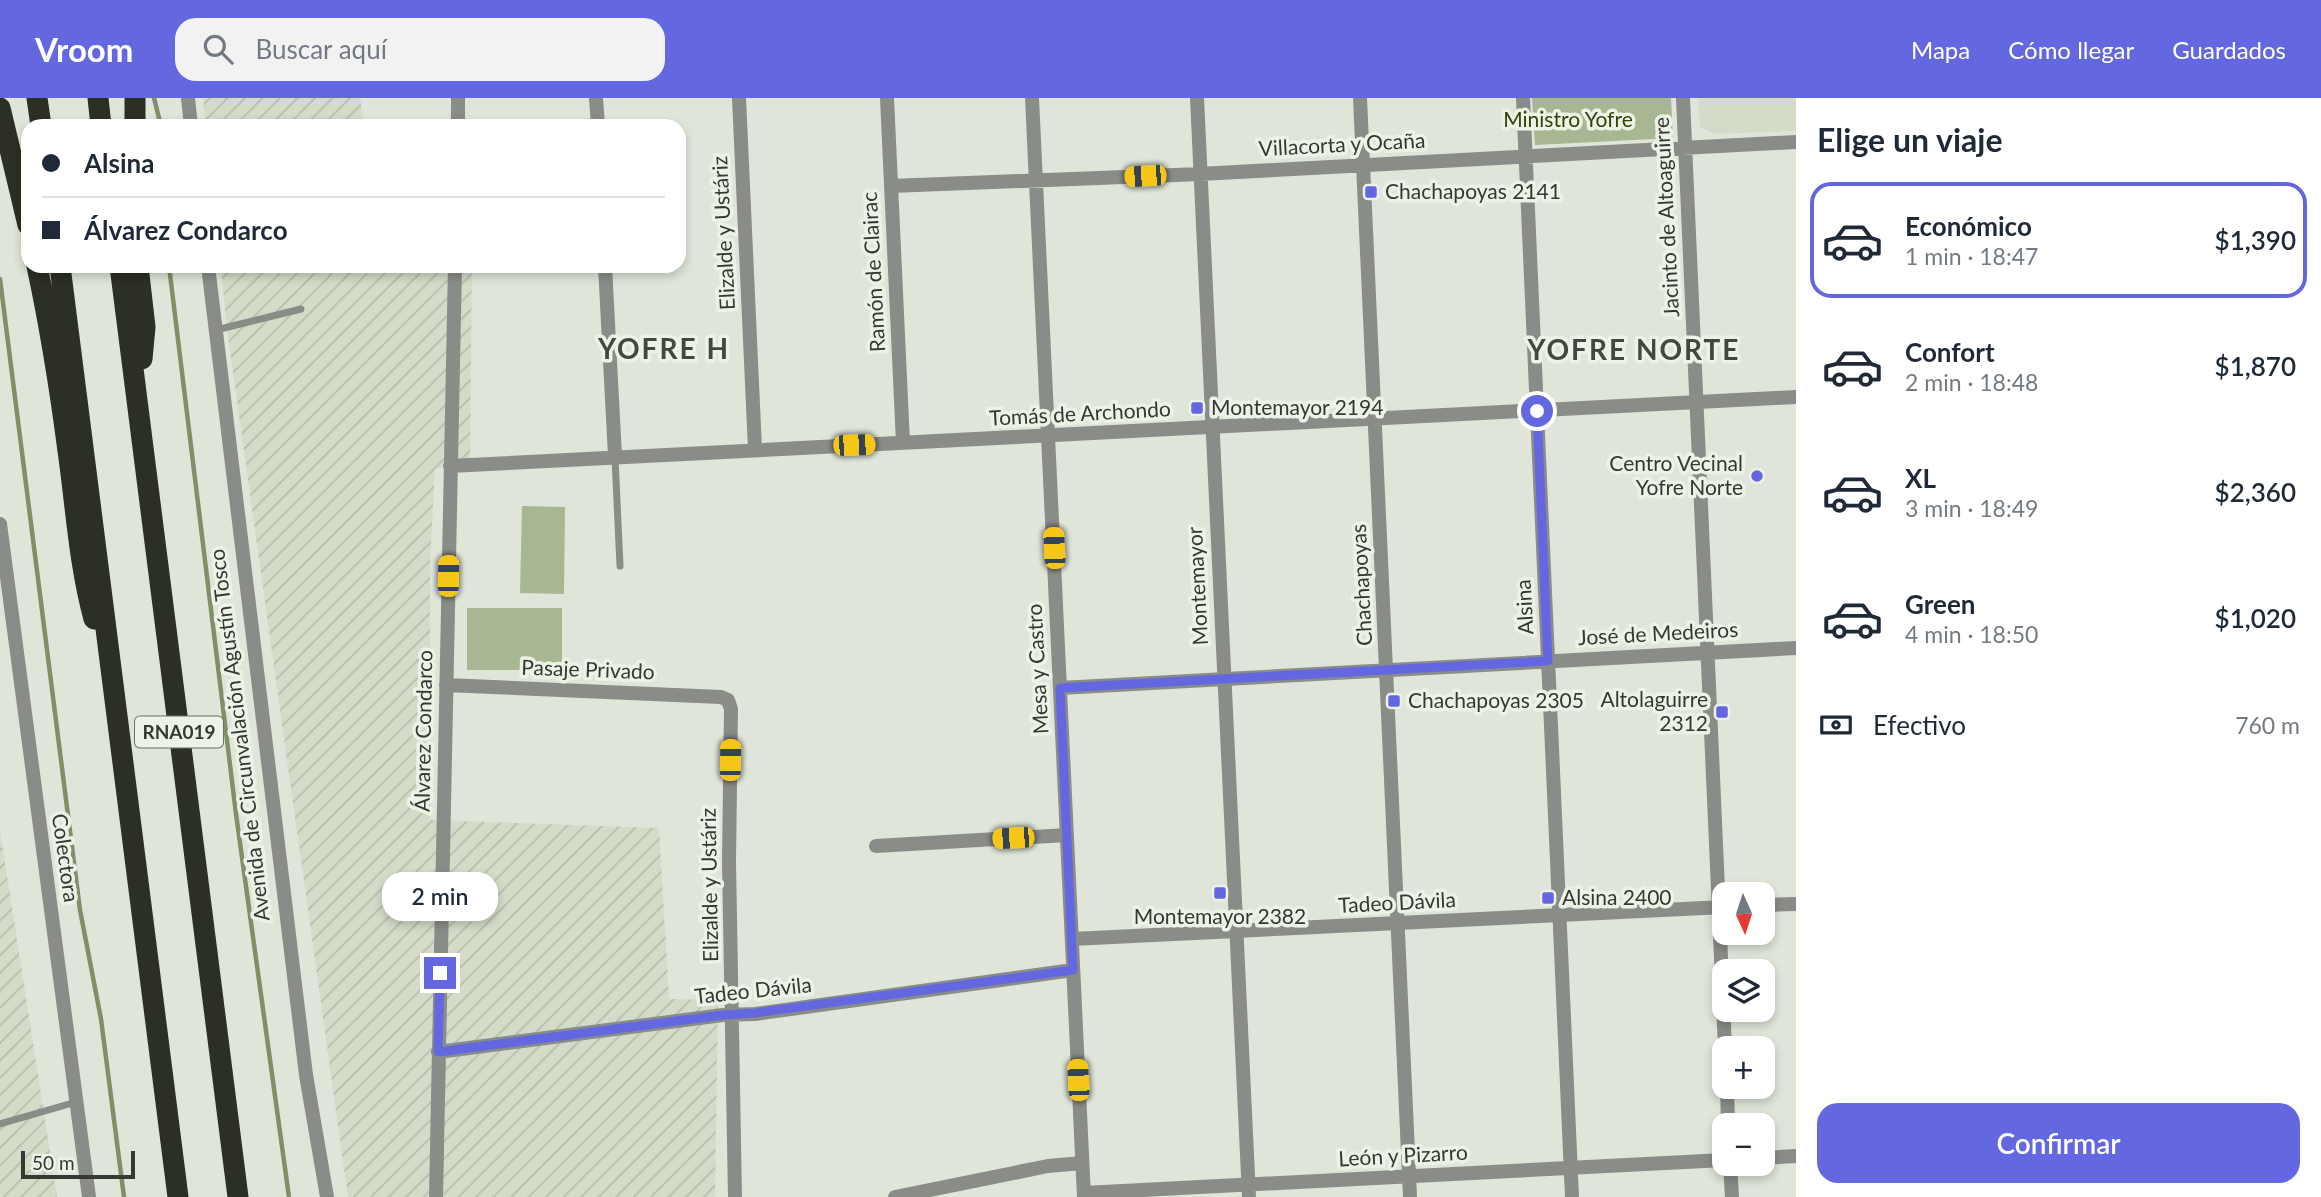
<!DOCTYPE html>
<html lang="es">
<meta charset="utf-8">
<style>
body{margin:0;font-family:Lato,sans-serif;background:#f2f2f3;color:#1f2937;height:100vh;display:flex;flex-direction:column;font-size:26px;white-space:nowrap}
*{box-sizing:border-box;margin:0}
p{font-size:23px;color:#747a83}
.icon{flex:none;width:38px;height:38px;fill:none;stroke:currentColor;stroke-width:2;stroke-linecap:round;stroke-linejoin:round}
.map{position:relative;flex:1;overflow:hidden}
.details{display:flex;flex-direction:column;background:#fff;width:525px}
.details>*{flex:none}
.banner{position:absolute;left:21px;top:21px;width:665px;height:154px;border-radius:21px;box-shadow:0 4px 10px #0003;display:grid;align-content:center;height:154px;padding:0 21px;background:#fff}
.needle{width:46px;rotate:177deg}
.buttons{position:absolute;left:1712px;top:784px;display:grid;gap:14px}
.buttons a{display:grid;place-items:center;width:63px;height:63px;border-radius:14px;background:#fff;box-shadow:0 4px 10px #0003;font-size:35px}
.scale{position:absolute;left:21px;bottom:18px;width:114px;box-sizing:border-box;padding-left:7px;border:4px solid #353833;border-top:0;font-size:19px;line-height:24px;white-space:nowrap;color:#353833;-webkit-text-stroke:5px #ecf2e5;paint-order:stroke}
.end{position:absolute;width:32px;height:32px;margin:-16px;border:9px solid #6368e1;background:#fff;box-shadow:0 0 0 4px #fff}
.from{border-radius:50%}
.bubble{position:absolute;height:49px;border-radius:21px;background:#fff;box-shadow:0 4px 10px #0003;font-size:23px;font-weight:600;line-height:49px;text-align:center}
.car{position:absolute;width:21px;height:42px;margin:-21px -10px;border-radius:9px;box-shadow:0 0 5px 2px #0007;background:linear-gradient(#f5c518 24%,#345 0 40%,#f5c518 0 76%,#345 0 86%,#f5c518 0)}
.banner b{display:flex;align-items:center;gap:24px;height:66px;font-size:26px}
.banner b+b{border-top:2px solid #e0e1e3}
.banner i{width:18px;height:18px;background:#1f2937}
ul{padding:0;list-style:none}
li{display:flex;align-items:center;gap:21px;height:116px;margin:0 14px 10px;padding:0 7px;border:4px solid transparent;border-radius:21px}
li div{flex:1}
li b{display:block;font-size:26px}
li em{font-style:normal;font-weight:600}
li.current{border-color:#6368e1}
li>.icon{width:63px;height:63px;stroke-width:1.5}
h2{padding:0 21px;font-size:32px;line-height:84px}
.pay{display:flex;align-items:center;gap:18px;height:77px;padding:0 21px;font-size:26px}
.pay p{margin-inline-start:auto}
.cta{display:flex;gap:14px;margin-top:auto;padding:14px 21px}
.cta a{flex:1;height:80px;border-radius:21px;background:#6368e1;color:#fff;font-size:28px;font-weight:600;line-height:80px;text-align:center}
header{display:flex;align-items:center;gap:42px;box-sizing:border-box;height:98px;padding:0 35px;background:#6368e1;color:#fff}
header strong{font-size:33px}
nav{display:flex;gap:38px;margin-inline-start:auto;font-size:24px}
.search{width:490px;height:63px;background:#f2f2f3;display:flex;align-items:center;gap:18px;box-sizing:border-box;padding:0 24px;border-radius:21px;color:#747a83;font-size:26px}
main{display:flex;flex:1;min-height:0}
.map>svg:first-child{display:block}
</style>
<header>
<strong>Vroom</strong>
<div class="search"><svg class="icon" aria-label="search" viewBox="0 0 24 24"><circle cx="10" cy="10" r="6"/><path d="M15 15l6 6"/></svg>Buscar aquí</div>
<nav><a>Mapa</a><a>Cómo llegar</a><a>Guardados</a></nav>
</header>
<main>
<div class="map">
<svg width="1796" height="1099" viewBox="0 0 1796 1099">
<defs>
<pattern id="industrial-furrows" width="10" height="10" patternUnits="userSpaceOnUse" patternTransform="scale(1.75)"><rect width="10" height="10" fill="#d3dcc8"/><path d="M-1 1l2-2M0 10L10 0M9 11l2-2" fill="none" stroke="#b6beac"/></pattern>
</defs>
<rect width="100%" height="100%" fill="#dfe5d8"/>
<path fill="#d3dcc8" d="M1698,0H1796V33L1715,36L1700,29Z"/>
<path fill="url(#industrial-furrows)" d="M203,0H360L364,28H206Z
M221,168H472L470,364L435,371L430,464V722L659,730L669,901L718,902L715,1099H348L227,231Z
M0,734L1,739L57,1099H0Z"/>
<path fill="#a6b791" d="M1532,0H1671L1673,40L1535,47Z
M522,408L565,409L564,496L520,495Z
M467,510H562V572H467Z"/>
<g fill="none" stroke-linecap="round" stroke-linejoin="round">
<path stroke="#7e8f69" stroke-width="4.5" d="M154,0L161,28
M169,168L236,716L289,1099
M0,181L80,812L101,921L124,1099"/>
<path stroke="#8a8c87" stroke-width="7" d="M216,232L301,211
M615,360L620,468
M0,1026L76,1004"/>
<path stroke="#8a8c87" stroke-width="14" d="M188,0L191,28
M596,0L598,28
M739,0L755,351
M887,0L903,345
M1032,0L1084,1099
M1197,0L1249,1099
M1360,0L1410,1099
M1523,0L1572,1099
M1683,0L1725,950
M458,28V0
M891,88L1200,76L1796,44
M208,168L306,977L327,1099
M605,168L615,358
M450,368L1796,299
M0,426L89,1099
M446,587L721,599L728,602L731,611L729,764L735,1099
M1060,590L1796,550
M876,748L1067,737
M1762,807L1796,806
M1072,841L1724,809
M438,954L723,917L755,916L1073,872
M1727,989L1728,1027
M1762,1060L1796,1058
M1730,1066L1732,1099
M1084,1095L1724,1062
M436,1099L455,168
M895,1099L1048,1068L1082,1065"/>
<path stroke="#2b2f25" stroke-width="21" d="M37,0L41,28
M98,0L101,28
M0,10L28,127
M135,28V0
M37,168C50,229 60,291 68,353C76,409 79,466 94,521
M60,168L178,1099
M120,168L238,1099
M138,168L145,229L142,261"/>
</g>
<g fill="none" stroke-linecap="round" stroke-linejoin="round">
<path stroke="#6368e1" stroke-width="9" d="M440,875L438,954L723,917L755,915L1073,872L1060,590L1548,563L1537,313"/>
</g>
<g fill="#6368e1" stroke="#ecf2e5" stroke-width="2.5">
<rect x="1364" y="87" width="14" height="14" rx="3.5"/>
<rect x="1190" y="303" width="14" height="14" rx="3.5"/>
<circle cx="1757" cy="378" r="7"/>
<rect x="1387" y="596" width="14" height="14" rx="3.5"/>
<rect x="1715" y="607" width="14" height="14" rx="3.5"/>
<rect x="1213" y="788" width="14" height="14" rx="3.5"/>
<rect x="1541" y="793" width="14" height="14" rx="3.5"/>
</g>
<g text-anchor="middle" stroke-width="7" stroke-linejoin="round" paint-order="stroke">
<rect fill="#ecf2e5" stroke="#6c7068" stroke-width="2" x="135" y="618.5" width="88" height="31" rx="5"/>
<g font-size="19" font-weight="bold" fill="#353833">
<text x="179" y="641">RNA019</text>
</g>
<g font-size="21" fill="#2f4406" stroke="#ecf2e5">
<text x="1568" y="29">Ministro Yofre</text>
</g>
<g font-size="21" fill="#353833" stroke="#ecf2e5">
<text transform="translate(1342 47) rotate(-3)" y="7">Villacorta y Ocaña</text>
<text transform="translate(1667 119) rotate(-93)" y="7">Jacinto de Altoaguirre</text>
<text transform="translate(724 135) rotate(-93)" y="7">Elizalde y Ustáriz</text>
<text transform="translate(874 174) rotate(-93)" y="7">Ramón de Clairac</text>
<text transform="translate(1080 316) rotate(-3)" y="7">Tomás de Archondo</text>
<text transform="translate(1362 487) rotate(-93)" y="7">Chachapoyas</text>
<text transform="translate(1198 488) rotate(-93)" y="7">Montemayor</text>
<text transform="translate(1525 509) rotate(-93)" y="7">Alsina</text>
<text transform="translate(1658 536) rotate(-3)" y="7">José de Medeiros</text>
<text transform="translate(1038 571) rotate(-93)" y="7">Mesa y Castro</text>
<text transform="translate(588 572) rotate(2)" y="7">Pasaje Privado</text>
<text transform="translate(424 633) rotate(-89)" y="7">Álvarez Condarco</text>
<text transform="translate(240 637) rotate(-97)" y="7">Avenida de Circunvalación Agustín Tosco</text>
<text transform="translate(65 760) rotate(82)" y="7">Colectora</text>
<text transform="translate(710 787) rotate(-91)" y="7">Elizalde y Ustáriz</text>
<text transform="translate(1397 805) rotate(-3)" y="7">Tadeo Dávila</text>
<text transform="translate(753 893) rotate(-6)" y="7">Tadeo Dávila</text>
<text transform="translate(1403 1058) rotate(-3)" y="7">León y Pizarro</text>
</g>
<g font-size="21" fill="#353833" stroke="#ecf2e5" text-anchor="start">
<text x="1385" y="101">Chachapoyas 2141</text>
<text x="1211" y="317">Montemayor 2194</text>
<text x="1743" y="373" text-anchor="end">Centro Vecinal<tspan x="1743" dy="24">Yofre Norte</tspan></text>
<text x="1708" y="609" text-anchor="end">Altolaguirre<tspan x="1708" dy="24">2312</tspan></text>
<text x="1408" y="610">Chachapoyas 2305</text>
<text x="1562" y="807">Alsina 2400</text>
<text x="1220" y="826" text-anchor="middle">Montemayor 2382</text>
</g>
<g font-size="28" font-weight="bold" letter-spacing="2" fill="#43483d" stroke="#ecf2e5">
<text x="664" y="261">YOFRE H</text>
<text x="1634" y="262">YOFRE NORTE</text>
</g>
</g>
</svg>
<div class="buttons">
<a><svg class="needle" viewBox="-14 -14 28 28"><path d="M0-13l5 13h-10z" fill="#e53935"/><path d="M0 13l5-13h-10z" fill="#747a83"/></svg></a>
<a><svg class="icon" aria-label="layers" viewBox="0 0 24 24"><path d="M12 4l9 5-9 5-9-5zM3 14l9 5 9-5"/></svg></a>
<a>+</a>
<a>−</a>
</div>
<div class="scale">50 m</div>
<i class="end from" style="left:1537px;top:313px"></i>
<i class="end" style="left:440px;top:875px"></i>
<div class="bubble" style="left:382px;top:774px;width:116px">2 min</div>
<i class="car" style="left:1145px;top:78px;rotate:267deg"></i>
<i class="car" style="left:854px;top:347px;rotate:88deg"></i>
<i class="car" style="left:1054px;top:450px;rotate:357deg"></i>
<i class="car" style="left:448px;top:478px;rotate:1deg"></i>
<i class="car" style="left:730px;top:662px;rotate:1deg"></i>
<i class="car" style="left:1013px;top:740px;rotate:267deg"></i>
<i class="car" style="left:1078px;top:982px;rotate:357deg"></i>
<div class="banner">
<b><i class="from"></i>Alsina</b>
<b><i></i>Álvarez Condarco</b>
</div>
</div>
<section class="details">
<h2>Elige un viaje</h2>
<ul>
<li class="current"><svg class="icon" aria-label="car" viewBox="0 0 24 24"><path d="M5 17H2v-5l4-1 3-4h7l3 4 3 1v5h-3M9 17h6M6 11h13"/><circle cx="7" cy="17" r="2"/><circle cx="17" cy="17" r="2"/></svg><div><b>Económico</b><p>1 min · 18:47</p></div><em>$1,390</em></li>
<li><svg class="icon" aria-label="car" viewBox="0 0 24 24"><path d="M5 17H2v-5l4-1 3-4h7l3 4 3 1v5h-3M9 17h6M6 11h13"/><circle cx="7" cy="17" r="2"/><circle cx="17" cy="17" r="2"/></svg><div><b>Confort</b><p>2 min · 18:48</p></div><em>$1,870</em></li>
<li><svg class="icon" aria-label="car" viewBox="0 0 24 24"><path d="M5 17H2v-5l4-1 3-4h7l3 4 3 1v5h-3M9 17h6M6 11h13"/><circle cx="7" cy="17" r="2"/><circle cx="17" cy="17" r="2"/></svg><div><b>XL</b><p>3 min · 18:49</p></div><em>$2,360</em></li>
<li><svg class="icon" aria-label="car" viewBox="0 0 24 24"><path d="M5 17H2v-5l4-1 3-4h7l3 4 3 1v5h-3M9 17h6M6 11h13"/><circle cx="7" cy="17" r="2"/><circle cx="17" cy="17" r="2"/></svg><div><b>Green</b><p>4 min · 18:50</p></div><em>$1,020</em></li>
</ul>
<div class="pay"><svg class="icon" aria-label="cash" viewBox="0 0 24 24"><path d="M3 7h18v10H3z"/><circle cx="12" cy="12" r="2"/></svg>Efectivo<p>760 m</p></div>
<div class="cta"><a>Confirmar</a></div>
</section>
</main>
